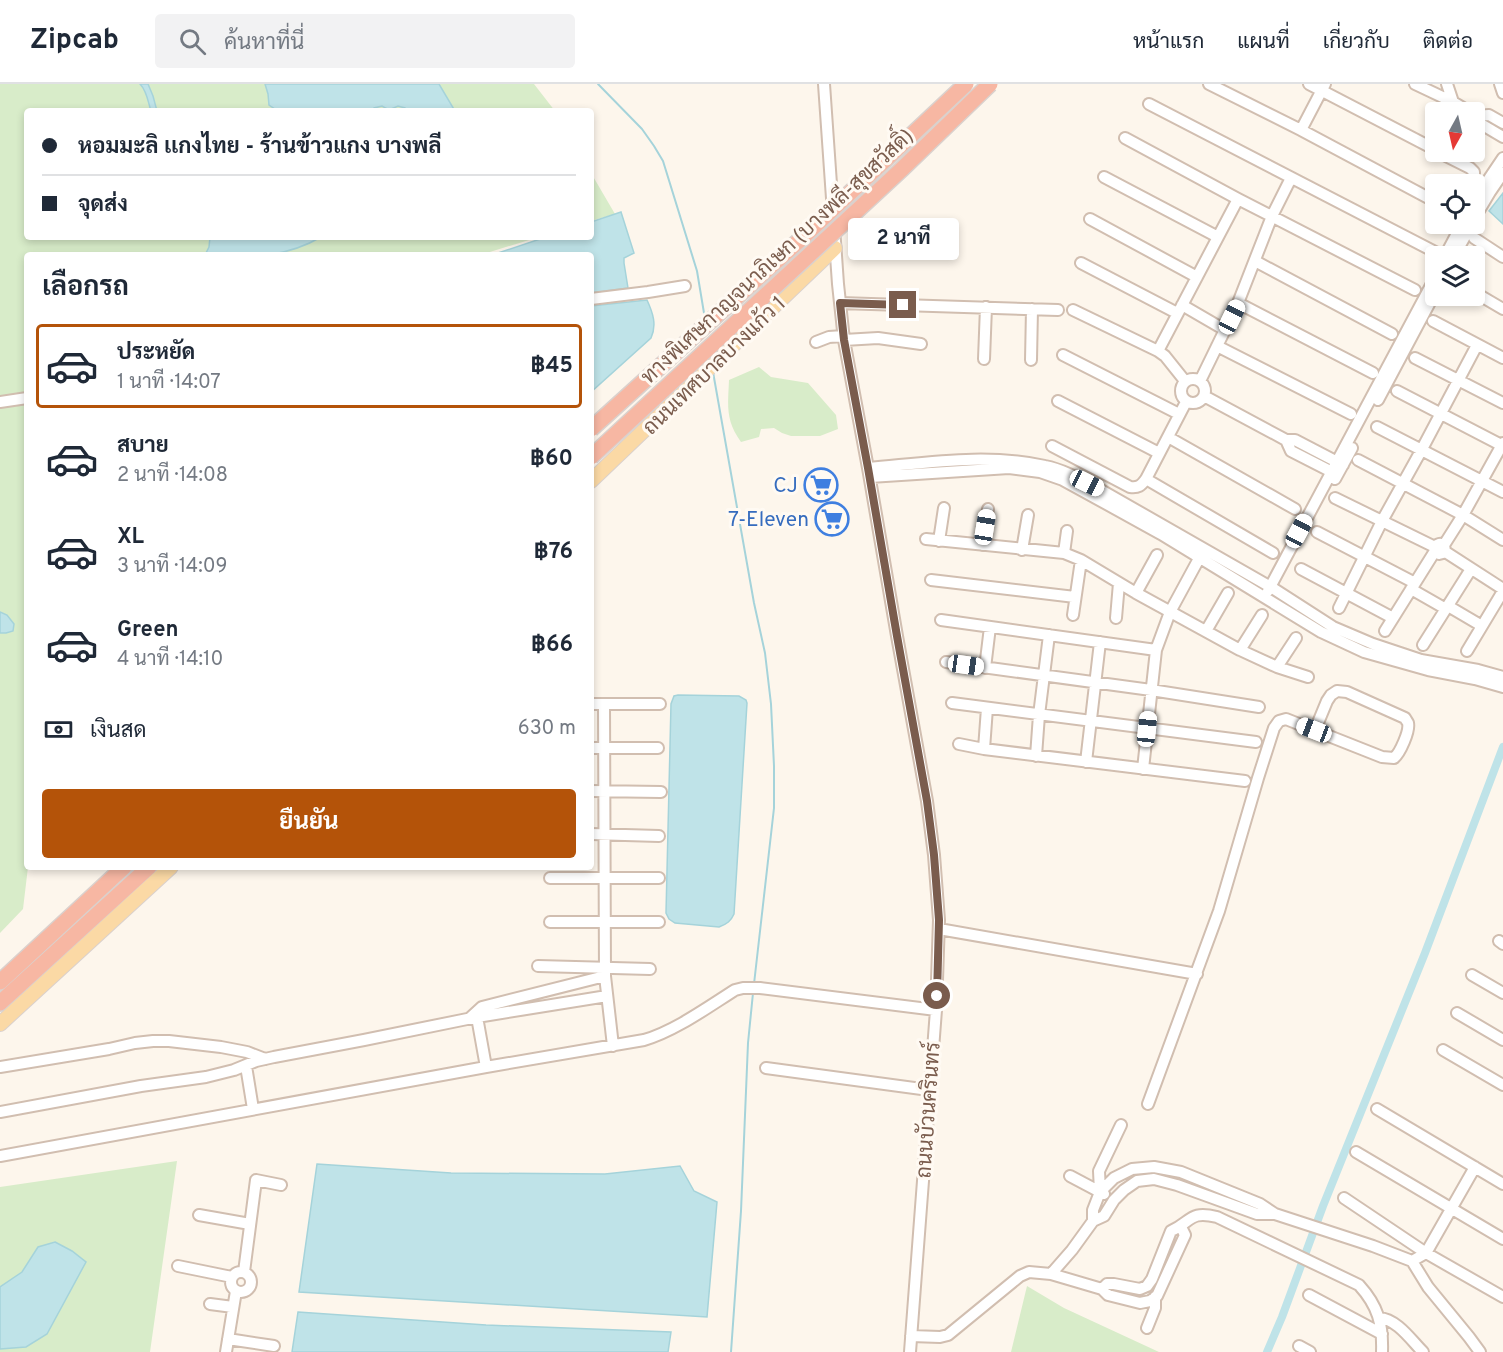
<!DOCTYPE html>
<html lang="th">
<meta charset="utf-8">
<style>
body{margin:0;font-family:Overpass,Sarabun,sans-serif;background:#f2f2f3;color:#1f2937;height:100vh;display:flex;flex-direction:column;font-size:22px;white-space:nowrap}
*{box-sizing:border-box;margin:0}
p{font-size:20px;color:#747a83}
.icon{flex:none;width:33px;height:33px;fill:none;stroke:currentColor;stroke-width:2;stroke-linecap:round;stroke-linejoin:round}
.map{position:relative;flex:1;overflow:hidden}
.side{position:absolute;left:24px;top:168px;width:570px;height:618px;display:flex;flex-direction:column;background:#fff;border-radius:6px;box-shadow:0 3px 9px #0003}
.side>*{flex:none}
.guide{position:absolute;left:24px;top:24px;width:570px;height:132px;border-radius:6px;box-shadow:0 3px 9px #0003;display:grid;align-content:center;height:132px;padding:0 18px;background:#fff}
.needle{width:39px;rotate:188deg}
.buttons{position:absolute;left:1425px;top:18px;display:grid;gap:12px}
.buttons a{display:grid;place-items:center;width:60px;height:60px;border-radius:6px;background:#fff;box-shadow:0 3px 9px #0003;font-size:30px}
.end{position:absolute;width:27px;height:27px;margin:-14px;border:8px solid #7a5c4d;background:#fff;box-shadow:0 0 0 3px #fff}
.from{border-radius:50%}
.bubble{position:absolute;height:42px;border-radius:6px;background:#fff;box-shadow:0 3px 9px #0003;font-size:20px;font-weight:700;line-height:42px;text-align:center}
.car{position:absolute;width:18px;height:36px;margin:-18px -9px;border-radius:8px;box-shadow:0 0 4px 2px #0007;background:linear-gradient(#fff 24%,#345 0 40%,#fff 0 76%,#345 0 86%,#fff 0)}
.guide b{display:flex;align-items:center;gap:21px;height:57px;font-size:22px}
.guide b+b{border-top:2px solid #e0e1e3}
.guide i{width:15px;height:15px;background:#1f2937}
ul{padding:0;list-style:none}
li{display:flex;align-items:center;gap:18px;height:84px;margin:0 12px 9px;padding:0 6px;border:3px solid transparent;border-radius:6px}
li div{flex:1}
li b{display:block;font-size:22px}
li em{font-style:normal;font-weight:700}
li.active{border-color:#b45309}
li>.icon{width:54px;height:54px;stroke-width:1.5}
h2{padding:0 18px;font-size:27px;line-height:72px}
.pay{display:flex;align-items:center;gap:15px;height:66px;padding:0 18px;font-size:22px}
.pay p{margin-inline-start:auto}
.action{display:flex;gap:12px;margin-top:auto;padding:12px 18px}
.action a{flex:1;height:69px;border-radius:6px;background:#b45309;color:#fff;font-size:24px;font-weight:700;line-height:69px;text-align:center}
header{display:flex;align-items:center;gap:36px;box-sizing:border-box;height:84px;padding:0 30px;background:#fff;border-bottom:2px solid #e0e1e3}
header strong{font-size:28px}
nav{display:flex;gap:33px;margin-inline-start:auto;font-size:21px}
.search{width:420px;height:54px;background:#f2f2f3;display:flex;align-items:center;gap:15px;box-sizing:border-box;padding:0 21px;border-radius:6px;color:#747a83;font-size:22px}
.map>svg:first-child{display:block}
</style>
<header>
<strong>Zipcab</strong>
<div class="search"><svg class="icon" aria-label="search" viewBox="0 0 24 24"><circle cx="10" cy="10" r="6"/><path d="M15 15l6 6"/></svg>ค้นหาที่นี่</div>
<nav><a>หน้าแรก</a><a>แผนที่</a><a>เกี่ยวกับ</a><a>ติดต่อ</a></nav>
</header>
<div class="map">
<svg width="1503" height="1268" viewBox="0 0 1503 1268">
<rect width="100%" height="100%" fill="#fdf6ec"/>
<path fill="#d8ecc9" d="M0,0H534L555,27H27V153H539L480,171H27L28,783L23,825L0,849Z
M591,89L615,130L591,137Z
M759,283L771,293L808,299L836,331L838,345L820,352H791L782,349L774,344L761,345L759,353L741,358C725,336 728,321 729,296Z
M177,1077L150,1268H0V1103Z
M1027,1202L1064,1224L1159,1268H1011Z"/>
<path fill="#bfe3e8" stroke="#a5d3da" stroke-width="1.5" d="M140,0H148L153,12L157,27H151C148,18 147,7 140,0Z
M265,0H439L455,27H407L405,24L398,22L389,26L382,22L374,24L373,27H278L269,21L268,10Z
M1503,109V140L1489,127Z
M621,128L634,169L624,174V179L628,204L591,209V171H492L546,153H591V138Z
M210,153H321C306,162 287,168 269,171H205L209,163Z
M647,216C653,229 657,241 651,254L591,308V222Z
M0,528L7,531L14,540L13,547L6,549H0Z
M678,611L739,612L746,616L747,619L734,830C731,837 727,840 719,843L675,839L669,835L666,829L671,620L674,612Z
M317,1080L451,1089L605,1090L680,1082L694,1107L717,1118L707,1233L299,1208Z
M55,1158L72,1167L86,1178L47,1250L26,1263L0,1265V1203L22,1188L38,1163Z
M298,1228L486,1241L671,1248L668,1268H292Z"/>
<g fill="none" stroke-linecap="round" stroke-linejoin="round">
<path stroke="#a5d3da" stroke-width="2" d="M598,0L642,45L654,62L663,77L697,187L705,235
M713,288L754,519L765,569L771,620L774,682V724L754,900
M731,1268L741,1127L748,959L753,909"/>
<path stroke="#bfe3e8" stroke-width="8" d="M1267,1268L1282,1233L1323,1122L1425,869L1503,663"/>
<g stroke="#d1beb0" stroke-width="14">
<path id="minor" d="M824,0L838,200L844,256L868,384L897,552L927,717L934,771L939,836L936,926L910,1268
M1209,0L1301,46L1436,118
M1309,0L1436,66
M1415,0L1453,18L1470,28
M1447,0L1453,18
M1500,0L1503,9
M1149,20L1437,169
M1474,31L1481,40L1503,53
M1476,32L1489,31L1503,39
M1301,46L1325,0
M1125,54L1238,115L1415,206
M1438,68L1470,84L1474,88V93L1470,100
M1104,93L1218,153
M1474,117L1503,74
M1090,135L1197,193
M1474,135L1490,108L1503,89
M1474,154L1503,173
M1445,172L1462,140
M1454,172L1472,140
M1255,177L1392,250
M1081,179L1177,229
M1474,208L1503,225
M591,215L648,208L685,202
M840,219L1058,226
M1238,219L1373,289
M1182,221L1225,246
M1073,226L1158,267L1165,272L1185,297
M1433,237L1503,274
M844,256L878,254L921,260
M816,258L829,253L843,252
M1217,262L1351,330
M1158,267L1238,115
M1063,271L1179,330
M1415,274L1503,319
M984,275L986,223
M1031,276L1032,225
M1181 307a12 12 0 1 1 24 0a12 12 0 1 1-24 0Z
M1200,297L1238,219L1272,132L1291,94
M1397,307L1503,362
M1204,312L1286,356H1295L1343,381
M1378,316L1436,207
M1058,317L1159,369
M0,318L27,314
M1377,343L1503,408
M1168,353L1295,425
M1286,356L1291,367L1336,390
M1052,362L1130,403C1138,404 1141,402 1146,395L1186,318
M1358,376L1463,431L1503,456
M868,384C927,379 987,369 1045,382C1065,386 1083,397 1101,406L1274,505L1333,543L1373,560L1421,576L1478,586L1503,593
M870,393L1009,384L1040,388L1063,396L1161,450L1321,548L1364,568L1428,586L1475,595L1503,603
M1146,395L1273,469
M1335,395L1352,364
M1335,414L1435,463
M1317,448L1415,499
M926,455L1064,469L1081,476L1136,509L1240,566L1277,583L1308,593
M939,457L944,424
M982,461L988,425
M1444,461L1463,431L1503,359
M1022,466L1028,431
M1444,467L1503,505
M1064,469L1067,447
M1301,485L1393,534
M931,496L1075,513
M1411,505L1446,525
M1268,507L1436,192
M1136,509L1157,471
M1448,522L1482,542
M1339,524L1382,437L1422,365L1477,261
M1073,531L1081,476
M1116,534L1119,499
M941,536L1156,566
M1206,547L1228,509
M1385,547L1435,467V463C1440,456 1448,462 1443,469L1439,470L1435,467
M1423,561L1471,485
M1240,566L1262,531
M1467,567L1503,507
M946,578L1151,606L1259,623
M1277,583L1296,554
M985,584L990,543
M952,619L1256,658
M591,620H660
M604,620L605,892L613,962
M959,660L984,665L1245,697
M591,664H658
M984,665L987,624
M1036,672L1039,631L1049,551
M1086,678L1100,558
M1143,685L1156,566L1170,528L1202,469
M591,707L661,708
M591,750L659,752
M550,794H659
M550,838H659
M939,845L1197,890
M1499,857L1503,860
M538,882L650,885
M1472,891L1503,909
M1457,929L1503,956
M477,933L486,983
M470,934L482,923L605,892
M1443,966L1503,1001
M246,982L253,1025
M0,983L109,965L135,959L153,957H169L221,963L247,968L265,975
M766,984L929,1006
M1148,1020L1219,827L1258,694L1274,644L1279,637L1286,635L1382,673L1394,674C1400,669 1410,647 1408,639C1407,637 1406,636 1405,634L1347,608L1337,607L1331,611L1327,617L1315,646
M1377,1025L1503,1100
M0,1028L141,1002L206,993L234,986L256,977L274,973L364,956L477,933L607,912
M1356,1068L1503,1155
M0,1072L486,983L644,956C675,947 708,923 735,906L743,904H760L936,926
M1070,1092L1104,1110
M1100,1108L1099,1087L1121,1041
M1344,1114L1426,1169L1503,1213
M199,1131L250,1140
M1093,1137V1126L1100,1108L1114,1094L1132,1085L1154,1083L1181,1088L1260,1120L1275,1130L1373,1162L1412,1177L1426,1169L1475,1083
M1412,1177L1428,1203L1469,1253L1480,1268
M178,1182L232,1193
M231 1198a10 10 0 1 1 20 0a10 10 0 1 1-20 0Z
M244,1188L256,1096L281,1101
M1051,1190L1072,1166L1093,1137L1104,1132L1114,1116L1124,1106L1137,1097L1154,1095L1177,1101L1257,1130H1275
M1102,1205L1107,1200H1114L1140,1205L1147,1202L1152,1195L1171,1147C1192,1138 1189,1126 1217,1133L1359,1201C1378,1222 1383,1240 1382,1268
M1309,1211L1382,1250
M210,1220L233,1223
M1379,1234C1397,1235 1411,1256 1423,1268
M1147,1244L1155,1224V1213
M911,1252L940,1253L948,1251L1020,1192L1029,1188L1051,1190L1102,1205L1108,1211L1140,1219L1150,1217L1157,1212L1185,1151L1181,1143
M228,1255L274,1262
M1299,1262L1310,1268
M226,1268L236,1207"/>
</g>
<g stroke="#dad1cd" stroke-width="16">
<path id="major" d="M591,397L835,164
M0,940L171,783"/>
</g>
<g stroke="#dad1cd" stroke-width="18">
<path id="highway" d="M0,898L124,783
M0,919L149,783"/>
</g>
<use href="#minor" stroke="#fff" stroke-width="10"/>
<use href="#major" stroke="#fbd9a5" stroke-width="14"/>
<use href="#highway" stroke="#f7b7a3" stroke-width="15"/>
<g stroke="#dad1cd" stroke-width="18" stroke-linecap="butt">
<path id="highway-bridge" d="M591,345L802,154L966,0
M591,373L902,85L990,0"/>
</g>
<use href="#highway-bridge" stroke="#f7b7a3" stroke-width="15"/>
</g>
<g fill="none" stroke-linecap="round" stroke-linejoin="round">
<path stroke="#7a5c4d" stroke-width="8" d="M903,221L840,219L844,256L868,384L897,552L927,717L934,771L939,836L937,912"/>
</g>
<defs>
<g id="supermarket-ring" transform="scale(1.725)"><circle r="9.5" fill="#fffaf3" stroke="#3f7fe0" stroke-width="1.5"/><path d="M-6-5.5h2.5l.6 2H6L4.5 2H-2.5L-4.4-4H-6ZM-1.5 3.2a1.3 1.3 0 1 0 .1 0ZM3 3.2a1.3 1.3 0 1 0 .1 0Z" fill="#3f7fe0"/></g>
</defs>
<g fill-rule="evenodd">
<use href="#supermarket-ring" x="821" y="401"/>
<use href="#supermarket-ring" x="832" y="435"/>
</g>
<g text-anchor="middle" stroke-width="6" stroke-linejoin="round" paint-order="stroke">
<g font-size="21" fill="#7a5c4d" stroke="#fffaf3">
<text transform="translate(777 172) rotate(-43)" y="7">ทางพิเศษกาญจนาภิเษก (บางพลี-สุขสวัสดิ์)</text>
<text transform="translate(714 281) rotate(-44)" y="7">ถนนเทศบาลบางแก้ว 1</text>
<text transform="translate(928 1026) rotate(-86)" y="7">ถนนบัวนครินทร์</text>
</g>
<g font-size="21" fill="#366cbe" stroke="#fffaf3" text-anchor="end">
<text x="798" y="408">CJ</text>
<text x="809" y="442">7-Eleven</text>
</g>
</g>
</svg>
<div class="buttons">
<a><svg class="needle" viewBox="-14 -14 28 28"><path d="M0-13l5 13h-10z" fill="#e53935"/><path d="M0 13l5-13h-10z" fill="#747a83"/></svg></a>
<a><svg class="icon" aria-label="locate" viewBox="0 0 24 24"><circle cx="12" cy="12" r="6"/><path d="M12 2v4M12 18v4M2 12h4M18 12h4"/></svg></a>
<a><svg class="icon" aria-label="layers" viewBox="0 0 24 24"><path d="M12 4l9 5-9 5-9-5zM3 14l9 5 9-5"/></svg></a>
</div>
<i class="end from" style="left:937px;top:912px"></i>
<i class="end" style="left:903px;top:221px"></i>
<div class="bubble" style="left:848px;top:134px;width:111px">2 นาที</div>
<i class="car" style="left:1232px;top:233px;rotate:26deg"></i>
<i class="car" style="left:1087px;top:399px;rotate:116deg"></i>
<i class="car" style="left:985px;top:443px;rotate:9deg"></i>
<i class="car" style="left:1299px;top:447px;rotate:28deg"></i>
<i class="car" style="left:966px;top:581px;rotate:98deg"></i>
<i class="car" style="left:1147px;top:645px;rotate:6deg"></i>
<i class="car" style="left:1314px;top:646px;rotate:291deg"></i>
<div class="guide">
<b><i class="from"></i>หอมมะลิ เเกงไทย - ร้านข้าวแกง บางพลี</b>
<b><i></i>จุดส่ง</b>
</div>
<section class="side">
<h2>เลือกรถ</h2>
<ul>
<li class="active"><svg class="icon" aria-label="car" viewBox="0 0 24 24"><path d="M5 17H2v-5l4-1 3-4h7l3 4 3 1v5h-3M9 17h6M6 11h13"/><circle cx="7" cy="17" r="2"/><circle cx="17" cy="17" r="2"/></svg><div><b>ประหยัด</b><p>1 นาที · 14:07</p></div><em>฿45</em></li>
<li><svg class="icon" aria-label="car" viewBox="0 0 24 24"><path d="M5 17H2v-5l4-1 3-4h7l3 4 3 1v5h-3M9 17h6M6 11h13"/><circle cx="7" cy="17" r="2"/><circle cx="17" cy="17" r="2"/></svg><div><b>สบาย</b><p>2 นาที · 14:08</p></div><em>฿60</em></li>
<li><svg class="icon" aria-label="car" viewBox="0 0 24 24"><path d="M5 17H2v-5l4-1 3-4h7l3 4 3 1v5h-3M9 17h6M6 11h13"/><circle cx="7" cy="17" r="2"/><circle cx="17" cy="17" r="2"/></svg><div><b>XL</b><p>3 นาที · 14:09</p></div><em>฿76</em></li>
<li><svg class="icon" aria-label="car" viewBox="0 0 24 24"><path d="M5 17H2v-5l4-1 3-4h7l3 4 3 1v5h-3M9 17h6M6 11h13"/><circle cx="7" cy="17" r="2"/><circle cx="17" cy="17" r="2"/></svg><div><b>Green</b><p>4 นาที · 14:10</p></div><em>฿66</em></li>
</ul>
<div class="pay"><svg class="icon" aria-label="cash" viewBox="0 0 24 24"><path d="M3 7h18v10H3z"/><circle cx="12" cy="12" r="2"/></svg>เงินสด<p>630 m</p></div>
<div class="action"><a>ยืนยัน</a></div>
</section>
</div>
